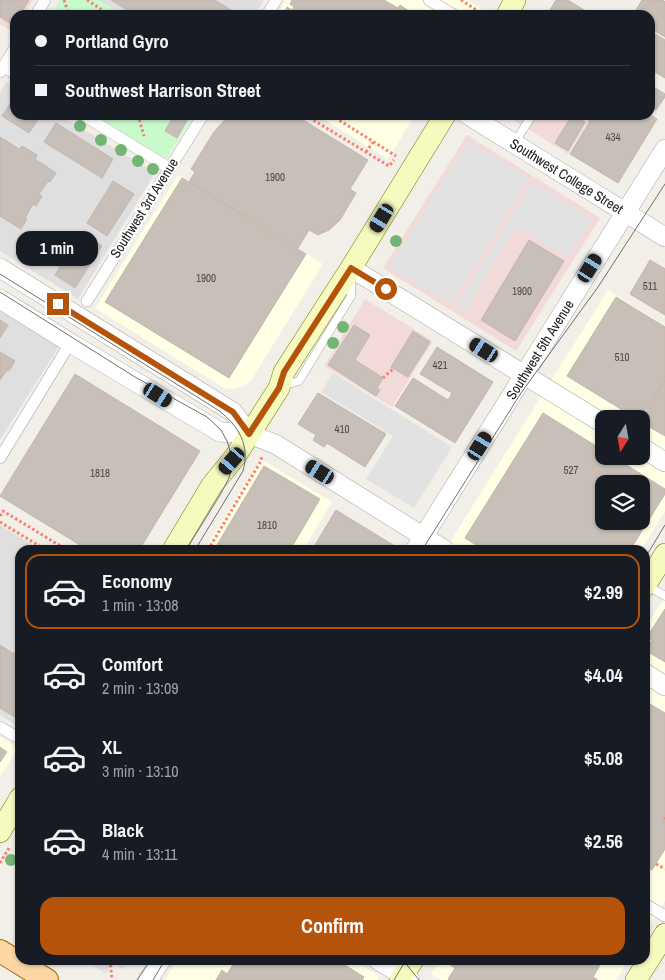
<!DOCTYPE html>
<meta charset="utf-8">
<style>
body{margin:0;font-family:"Archivo Narrow",sans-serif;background:#242831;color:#f1f3f6;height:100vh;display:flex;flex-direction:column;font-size:19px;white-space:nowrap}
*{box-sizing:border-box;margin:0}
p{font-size:16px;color:#9ea1a6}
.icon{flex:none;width:28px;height:28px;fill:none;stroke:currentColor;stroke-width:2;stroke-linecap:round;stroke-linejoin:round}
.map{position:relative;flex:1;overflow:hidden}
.side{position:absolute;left:15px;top:545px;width:635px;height:420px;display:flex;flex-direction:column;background:#171b24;border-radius:15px;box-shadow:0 1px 4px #0004}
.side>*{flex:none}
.hud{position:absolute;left:10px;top:10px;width:645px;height:110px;border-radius:15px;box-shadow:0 1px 4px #0004;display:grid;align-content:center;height:110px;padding:0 25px;background:#171b24}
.needle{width:32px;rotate:191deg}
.tools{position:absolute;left:595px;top:410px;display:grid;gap:10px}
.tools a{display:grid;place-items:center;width:55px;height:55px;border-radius:10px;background:#171b24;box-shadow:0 1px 4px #0004;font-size:25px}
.end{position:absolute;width:22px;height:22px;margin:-11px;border:6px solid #b45309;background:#fff;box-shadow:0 0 0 2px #fff}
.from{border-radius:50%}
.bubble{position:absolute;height:35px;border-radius:15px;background:#171b24;box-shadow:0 1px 4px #0004;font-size:16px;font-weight:700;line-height:35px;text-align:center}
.car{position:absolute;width:15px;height:30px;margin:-15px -8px;border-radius:6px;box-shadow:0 0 4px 1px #0007;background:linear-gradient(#222 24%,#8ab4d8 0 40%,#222 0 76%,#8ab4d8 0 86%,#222 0)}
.hud b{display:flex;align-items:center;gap:18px;height:48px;font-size:19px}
.hud b+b{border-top:1px solid #363941}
.hud i{width:12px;height:12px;background:#f1f3f6}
ul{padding:9px 0 0;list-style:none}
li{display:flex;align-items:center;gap:15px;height:75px;margin:0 10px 8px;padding:0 15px;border:2px solid transparent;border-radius:15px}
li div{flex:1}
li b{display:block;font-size:19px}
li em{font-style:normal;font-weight:700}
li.active{border-color:#b45309}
li>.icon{width:45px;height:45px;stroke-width:1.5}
.action{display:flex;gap:10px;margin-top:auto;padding:10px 25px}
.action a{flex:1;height:58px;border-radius:15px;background:#b45309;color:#fff;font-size:20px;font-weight:700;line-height:58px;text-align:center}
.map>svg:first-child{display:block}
</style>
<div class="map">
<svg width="665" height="980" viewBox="0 0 665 980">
<rect width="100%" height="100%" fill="#f2efe9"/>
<path fill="#e0dfdf" d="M99,0H264L255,15H123Z
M6,82L15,87V115H60L155,173L78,299L0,251V93Z
M0,308L60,345L0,440Z
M0,525L41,550H20V728L0,715Z"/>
<path fill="#f2dad9" d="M0,0H33L24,15H15V30L13,32L0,24Z
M505,115H576L588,122L568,154Z
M467,135L600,218L516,351L383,268Z
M365,299L433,341L392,407L324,366Z"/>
<path fill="#ffffe5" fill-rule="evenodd" d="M286,0H467L481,9L477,15H277Z
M317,115H415L388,159Z
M178,175L323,264L250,382L243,387L233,389L224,388L95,308Z
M608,290L665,326V511L641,550H445ZM604,419H641V456H604ZM604,484H641V521H604Z
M261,459L332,502L305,547L309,550H204Z
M665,596V901L645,933V629Z
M0,737L18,748L0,777Z
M177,960H353L379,976L377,980H165Z
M440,960H628L616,980H441L431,974Z"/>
<path fill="#c8facc" d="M60,0H99L123,15H51Z
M94,115H194L166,159Z"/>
<path fill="#e2e2e2" d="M468,141L529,178L451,304L389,267Z
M532,182L592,219L568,257L517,227L464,313L455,307Z
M333,373L452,447L414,508L366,479L393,436L321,392Z
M84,960H128L123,969L112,963L106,974Z"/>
<path fill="#aad3df" d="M48,232L61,239L44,265L32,258Z"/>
<path fill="#c7bfb8" stroke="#c4b6ab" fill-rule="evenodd" d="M0,0H29L20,15H15L14,26L0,17Z
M111,0H215L239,15H135Z
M292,0H384L398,8L400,5L415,15H283L287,7L292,10L294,7L290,4Z
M556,0H568L592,15H559L550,10Z
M642,0H663L665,2V37L650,28V15H633Z
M650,31L665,40V78L650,69Z
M650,71L655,74L650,82Z
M650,85L665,94V97L656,110L650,107Z
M14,98L15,115H41L29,133L2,116Z
M174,115H190L177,138L165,131Z
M229,115H295L368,160L350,189L356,193L340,220L329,230L318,235L309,230L298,248L189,182L195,172L191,169L214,132Z
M572,115L585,122L568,151L555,143Z
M579,115H650L657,119L618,183L570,154L590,121Z
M56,123L113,159L102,178L44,142Z
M0,137L19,149L22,146L37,155L35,159L56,173L50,182L48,181L39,194L42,196L36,206L33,204L25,218L27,219L21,229L0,216Z
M182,178L306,254L229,378L105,302Z
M113,181L134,194L107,236L87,223Z
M81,233L102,246L75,288L55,275Z
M529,240L564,261L515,341L481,320Z
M650,260L665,269V315L630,294Z
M616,297L665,327V380L641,419H637L567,376Z
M0,320L8,325L0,338Z
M354,325L370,335L355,360L383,378L377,388L380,390L376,396L328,365Z
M413,331L430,342L408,377L391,367Z
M437,347L493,382L455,443L395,406L413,378L448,400L452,393L420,374Z
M0,352L15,361L9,371L7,370L0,380Z
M75,374L200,451L139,550H88L0,496Z
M665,380V436L641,422Z
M318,393L386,434L365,467L327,443L324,447L313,440L316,435L298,424Z
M543,413L604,451V456H612L665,489V494L630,550H484L465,538ZM604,484H641V521H604Z
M264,466L320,499L290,550H214Z
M336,510L393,545L390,550H322L315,545Z
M665,609V662L645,650L652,640L647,637Z
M20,644V720L0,708V645L14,654Z
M645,701L665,713V817L663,819L665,820V849L652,870L645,865Z
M0,747L7,752L0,762Z
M236,960H337L364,977L362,980H216L222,970L227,974Z
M445,960H592L600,965L593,977L598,980H450L448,979L455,968L444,961Z"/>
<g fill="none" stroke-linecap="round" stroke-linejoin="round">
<g stroke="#a9a9a9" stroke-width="9">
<path id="service" d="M514,144L532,115
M282,386L299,381L351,296V277
M648,586L665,596"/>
</g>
<g stroke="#a9a9a9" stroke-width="12">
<path id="pedestrian" d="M429,0L454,15
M36,15L45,0
M267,15L276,0
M3,66L15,74
M0,72L15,48
M83,115L169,168
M87,301L203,115
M0,458L66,350
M0,727L20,739
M645,904L665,916"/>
</g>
<g stroke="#a9a9a9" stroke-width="20">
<g id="tertiary">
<path id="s1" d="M468,115L665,237"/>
<path d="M0,268L233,412L249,434"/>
<path d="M351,268L604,424"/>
<path d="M0,299L72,344L220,432L249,434L275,444L445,550"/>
<path d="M641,447L665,462"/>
<path id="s2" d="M415,550L665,149"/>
<path d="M645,673L665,686"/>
<path d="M378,960L410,980"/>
<path d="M148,980L161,960"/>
</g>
</g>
<g stroke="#707d05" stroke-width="22">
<path id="secondary" d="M507,15L515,0
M173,550L212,485L235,457L279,388L284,372L351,268L445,115
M645,586L665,554
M0,832L20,798
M400,980L413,960
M636,980L665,934"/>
</g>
<g stroke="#a06b00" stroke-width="24">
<path id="primary" d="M0,951L47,980"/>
</g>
<path stroke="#fa8072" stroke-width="3" stroke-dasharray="2.5 2.5" stroke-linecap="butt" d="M64,0L69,15
M87,0L110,15
M461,0L481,13
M138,115L144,136
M305,115L389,166L394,160
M331,115L396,156
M366,152L373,142
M383,378L393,369
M0,516L3,511L67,550
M0,522L46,550
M208,550L246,486L261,461L262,455
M664,818L665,819
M0,863L9,848
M656,864L665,869
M110,960L112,980"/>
<use href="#service" stroke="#fff" stroke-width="8"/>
<use href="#pedestrian" stroke="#fff" stroke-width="11"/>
<use href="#tertiary" stroke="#fff" stroke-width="19"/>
<use href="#secondary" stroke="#f7fabf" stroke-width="21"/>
<use href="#primary" stroke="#fcd6a4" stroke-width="22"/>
<path stroke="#707070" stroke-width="1" d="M0,274L218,410C239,426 250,445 243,471L195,550
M0,292L135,377L207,417L221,430L227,441L231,454L232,465L229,478L220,495L186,550
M422,550L521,393L598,287L665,184
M645,558L665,525
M403,960L419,980
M137,980L151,960
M153,980L165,960
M394,980L406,960"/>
</g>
<g fill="#74b475">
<circle cx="80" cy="126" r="6"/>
<circle cx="101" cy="140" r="6"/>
<circle cx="121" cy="150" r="6"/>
<circle cx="138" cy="161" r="6"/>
<circle cx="153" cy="169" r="6"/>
<circle cx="396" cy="241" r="6"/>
<circle cx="343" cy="327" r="6"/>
<circle cx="333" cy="343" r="6"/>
<circle cx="11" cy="860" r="6"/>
</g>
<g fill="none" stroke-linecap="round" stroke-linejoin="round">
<path stroke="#b45309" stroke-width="6" d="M58,304L233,412L249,434L279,388L284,372L351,268L386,289"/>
</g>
<g text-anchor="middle" stroke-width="4.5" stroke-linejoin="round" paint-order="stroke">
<g font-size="11" fill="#4b4948">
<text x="613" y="141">434</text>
<text x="275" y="181">1900</text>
<text x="206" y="282">1900</text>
<text x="650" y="290">511</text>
<text x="522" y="295">1900</text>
<text x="622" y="361">510</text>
<text x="440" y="369">421</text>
<text x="342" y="433">410</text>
<text x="571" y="474">527</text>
<text x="100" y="477">1818</text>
<text x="267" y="529">1810</text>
</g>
<g font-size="14" fill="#222" stroke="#fff">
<text dy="5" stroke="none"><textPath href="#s1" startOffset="116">Southwest College Street</textPath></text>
<text transform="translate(144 208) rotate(-58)" y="5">Southwest 3rd Avenue</text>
<text dy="5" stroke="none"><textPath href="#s2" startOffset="236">Southwest 5th Avenue</textPath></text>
</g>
</g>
</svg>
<div class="tools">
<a><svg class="needle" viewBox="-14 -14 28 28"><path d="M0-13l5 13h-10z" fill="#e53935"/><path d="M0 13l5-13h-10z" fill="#9ea1a6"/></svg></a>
<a><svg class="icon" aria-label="layers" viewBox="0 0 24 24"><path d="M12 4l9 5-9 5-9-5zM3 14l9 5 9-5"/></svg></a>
</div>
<i class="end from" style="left:386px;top:289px"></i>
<i class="end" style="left:58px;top:304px"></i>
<div class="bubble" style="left:16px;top:231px;width:82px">1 min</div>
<i class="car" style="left:382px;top:218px;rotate:211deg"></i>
<i class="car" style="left:590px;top:268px;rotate:32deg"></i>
<i class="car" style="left:484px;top:350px;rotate:302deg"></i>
<i class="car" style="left:158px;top:395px;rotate:122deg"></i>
<i class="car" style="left:480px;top:446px;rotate:32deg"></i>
<i class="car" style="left:232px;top:461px;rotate:221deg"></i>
<i class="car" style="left:320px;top:472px;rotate:302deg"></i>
<div class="hud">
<b><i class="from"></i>Portland Gyro</b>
<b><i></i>Southwest Harrison Street</b>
</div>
<section class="side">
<ul>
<li class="active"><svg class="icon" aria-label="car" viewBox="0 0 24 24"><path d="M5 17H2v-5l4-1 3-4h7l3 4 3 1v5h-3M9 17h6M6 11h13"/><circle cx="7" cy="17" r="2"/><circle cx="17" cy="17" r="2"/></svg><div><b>Economy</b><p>1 min · 13:08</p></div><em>$2.99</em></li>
<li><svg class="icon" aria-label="car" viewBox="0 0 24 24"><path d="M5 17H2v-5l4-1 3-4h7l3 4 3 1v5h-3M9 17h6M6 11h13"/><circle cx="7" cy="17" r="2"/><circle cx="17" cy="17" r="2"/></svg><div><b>Comfort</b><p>2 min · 13:09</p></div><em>$4.04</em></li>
<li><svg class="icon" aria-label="car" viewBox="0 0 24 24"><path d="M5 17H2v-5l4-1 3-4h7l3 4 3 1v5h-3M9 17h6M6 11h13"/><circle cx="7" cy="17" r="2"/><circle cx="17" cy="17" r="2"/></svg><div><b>XL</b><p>3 min · 13:10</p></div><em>$5.08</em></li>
<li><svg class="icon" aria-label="car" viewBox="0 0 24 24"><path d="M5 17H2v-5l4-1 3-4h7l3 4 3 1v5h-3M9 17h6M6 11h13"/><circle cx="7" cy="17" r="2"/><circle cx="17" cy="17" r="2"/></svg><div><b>Black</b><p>4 min · 13:11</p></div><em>$2.56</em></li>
</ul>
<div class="action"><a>Confirm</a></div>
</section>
</div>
